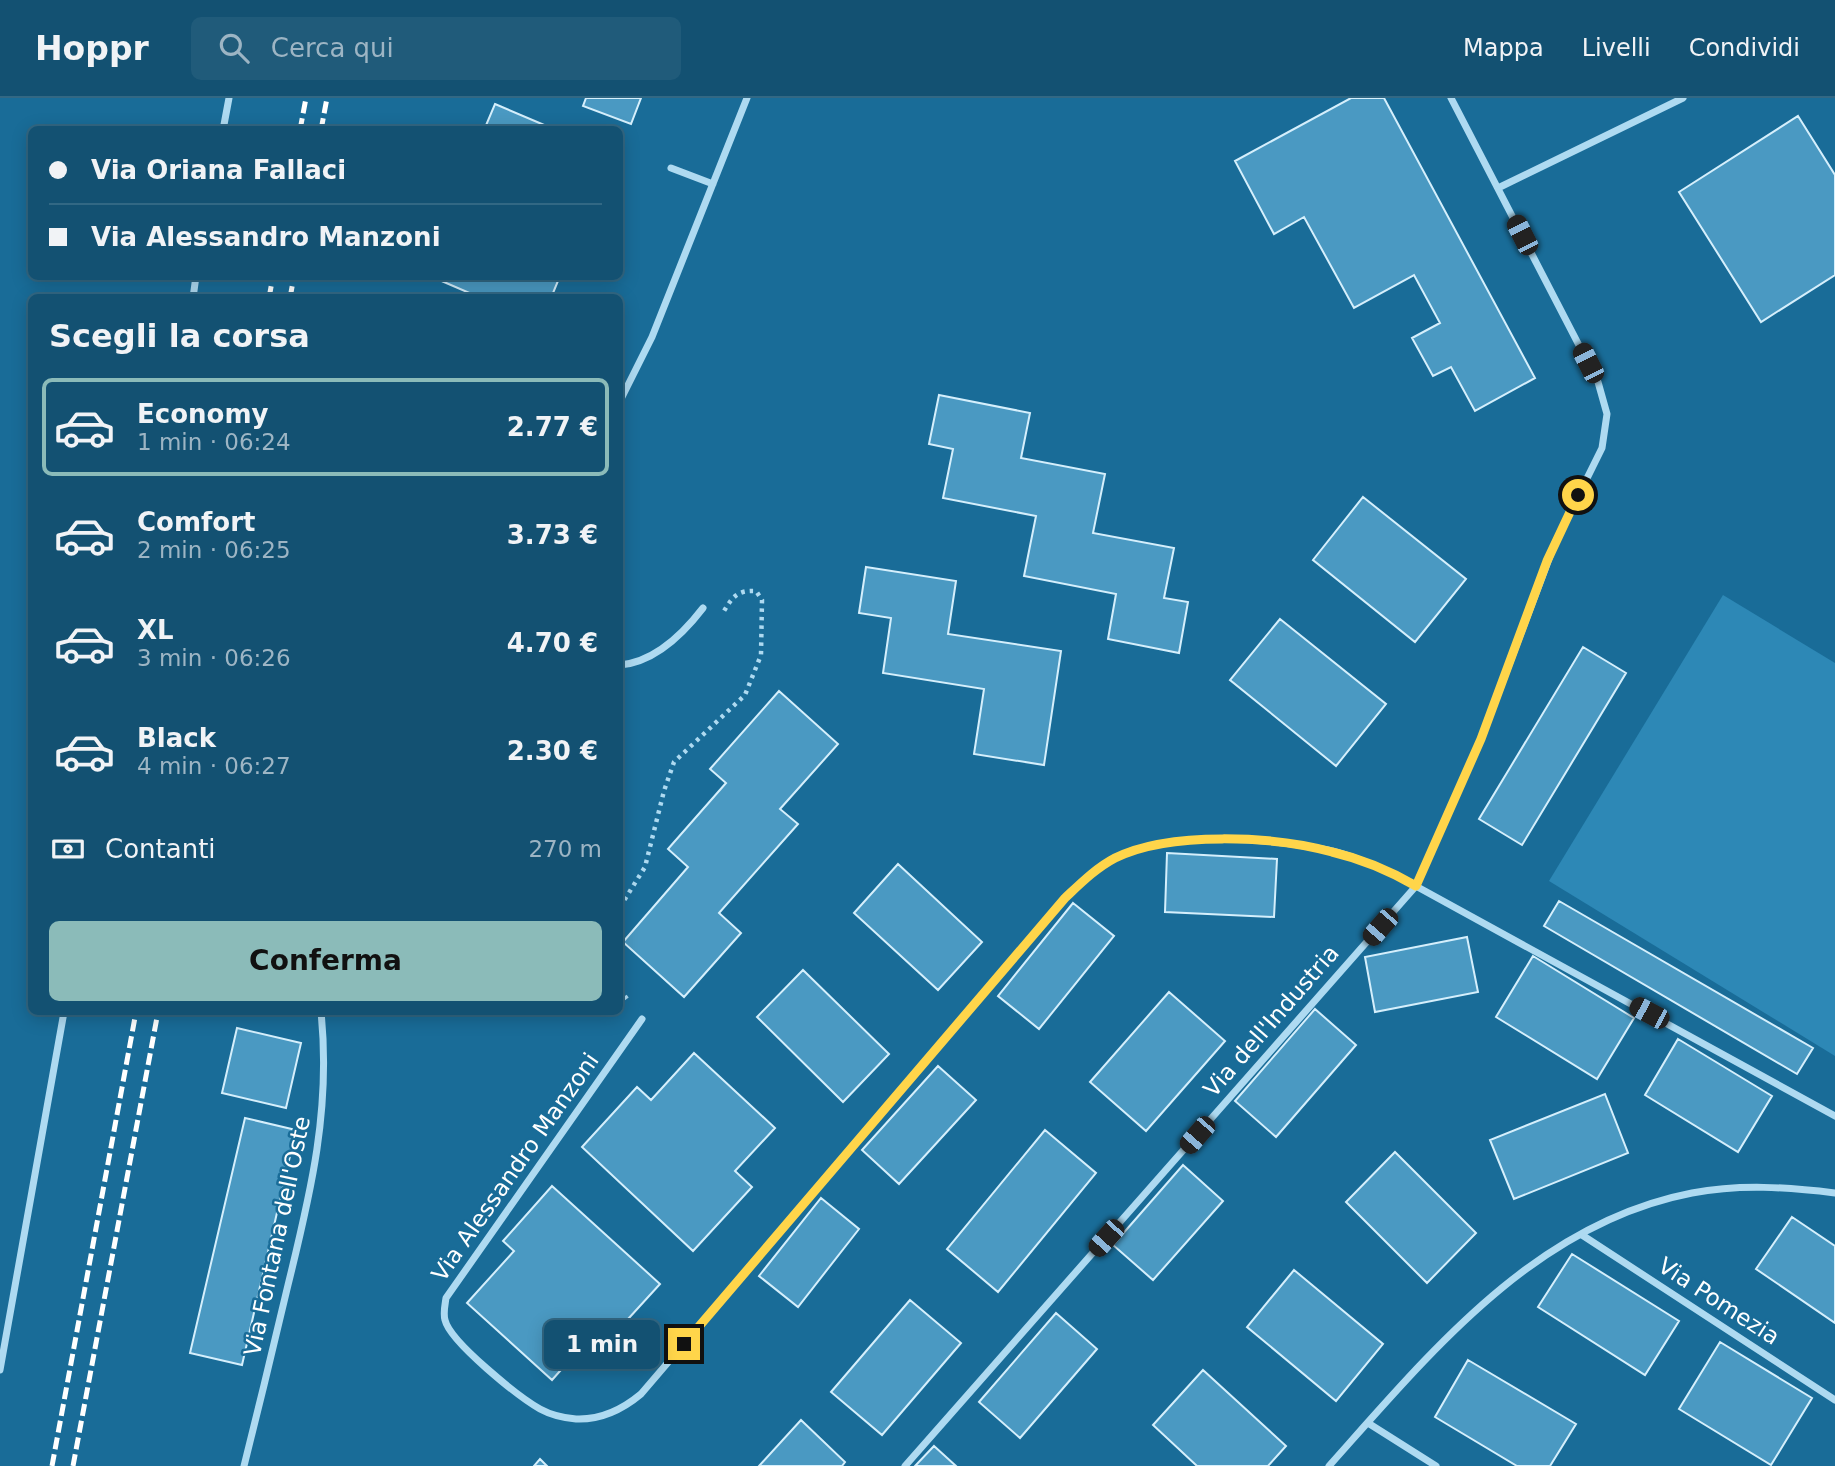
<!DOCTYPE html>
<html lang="it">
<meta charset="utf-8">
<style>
body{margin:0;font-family:"DejaVu Sans",sans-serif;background:#205b7a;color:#f1f3f6;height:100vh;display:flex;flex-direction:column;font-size:26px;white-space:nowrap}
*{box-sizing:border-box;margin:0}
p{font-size:23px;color:#9db5c4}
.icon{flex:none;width:38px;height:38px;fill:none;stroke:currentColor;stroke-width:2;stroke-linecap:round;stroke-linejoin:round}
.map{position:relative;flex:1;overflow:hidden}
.side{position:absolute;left:28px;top:196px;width:595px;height:721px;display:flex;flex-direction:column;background:#135172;border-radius:10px;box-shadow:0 4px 18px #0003,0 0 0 2px #326884}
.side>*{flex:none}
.hud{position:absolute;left:28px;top:28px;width:595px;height:154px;border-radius:10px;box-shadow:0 4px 18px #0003,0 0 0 2px #326884;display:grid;align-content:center;height:154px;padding:0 21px;background:#135172}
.end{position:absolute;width:32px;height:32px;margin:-16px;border:9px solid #ffd54a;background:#111;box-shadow:0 0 0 4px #111}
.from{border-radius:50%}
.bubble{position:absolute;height:49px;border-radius:10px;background:#135172;box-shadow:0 4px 18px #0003,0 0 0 2px #326884;font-size:23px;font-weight:800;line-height:49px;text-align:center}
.car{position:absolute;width:21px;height:42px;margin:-21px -10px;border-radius:9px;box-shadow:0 0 5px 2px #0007;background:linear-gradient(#222 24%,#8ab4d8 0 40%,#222 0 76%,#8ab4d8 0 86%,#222 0)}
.hud b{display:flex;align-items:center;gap:24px;height:66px;font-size:26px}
.hud b+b{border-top:2px solid #326884}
.hud i{width:18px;height:18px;background:#f1f3f6}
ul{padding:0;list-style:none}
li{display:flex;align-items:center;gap:21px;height:98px;margin:0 14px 10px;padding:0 7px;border:4px solid transparent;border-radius:10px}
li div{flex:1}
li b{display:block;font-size:26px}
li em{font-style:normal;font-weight:800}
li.current{border-color:#8bbbb9}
li>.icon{width:63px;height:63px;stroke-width:1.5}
h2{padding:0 21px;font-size:32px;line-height:84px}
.pay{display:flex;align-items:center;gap:18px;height:77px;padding:0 21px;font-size:26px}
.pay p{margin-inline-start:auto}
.action{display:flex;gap:14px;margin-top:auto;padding:14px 21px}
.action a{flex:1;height:80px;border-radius:10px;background:#8bbbb9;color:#111;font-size:28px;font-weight:800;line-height:80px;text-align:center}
header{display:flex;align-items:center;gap:42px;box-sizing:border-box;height:98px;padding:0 35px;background:#135172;border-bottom:2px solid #326884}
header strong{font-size:33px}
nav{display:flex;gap:38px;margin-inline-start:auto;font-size:24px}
.search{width:490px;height:63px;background:#205b7a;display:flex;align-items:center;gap:18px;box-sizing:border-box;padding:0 24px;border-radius:10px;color:#9db5c4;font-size:26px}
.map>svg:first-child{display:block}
</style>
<header>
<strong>Hoppr</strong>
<div class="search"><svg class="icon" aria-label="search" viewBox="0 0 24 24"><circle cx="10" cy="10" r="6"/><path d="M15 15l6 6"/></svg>Cerca qui</div>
<nav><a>Mappa</a><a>Livelli</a><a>Condividi</a></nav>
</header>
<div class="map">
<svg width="1835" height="1368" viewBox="0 0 1835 1368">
<rect width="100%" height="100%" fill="#196c98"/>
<path fill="#2d88b6" d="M1723,497L1835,565V958L1549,783Z"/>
<path fill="#4a99c2" stroke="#d5effc" stroke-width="2" d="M586,0H641L631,26L583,8Z
M1351,0H1384L1535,280L1475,313L1451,269L1433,278L1412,240L1440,225L1414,177L1354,210L1304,119L1274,136L1235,63Z
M495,6L556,32H484Z
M1798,18L1835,77V177L1761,224L1679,94Z
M430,178H560L551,200H481Z
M939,297L1030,315L1021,360L1105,376L1093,435L1174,450L1164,500L1188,504L1179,555L1108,541L1116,496L1024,478L1036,418L943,400L953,351L929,346Z
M1363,399L1466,481L1415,544L1313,462Z
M866,469L956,483L948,536L1061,553L1044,667L974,656L984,591L883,575L891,520L859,515Z
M1280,521L1386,606L1336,668L1230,582Z
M1583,549L1626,575L1522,747L1479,721Z
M779,593L838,646L780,711L798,726L719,815L741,835L684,899L623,844L688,769L668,751L726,685L710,671Z
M1167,755L1277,761L1274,819L1165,814Z
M898,766L982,844L938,892L854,815Z
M1559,803L1813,950L1797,976L1544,828Z
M1073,805L1114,838L1039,931L998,898Z
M1467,839L1478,894L1375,914L1365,859Z
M1533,858L1634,920L1597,981L1496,919Z
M803,872L889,956L843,1004L757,919Z
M1169,894L1225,943L1146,1033L1090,984Z
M1315,911L1356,947L1276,1039L1235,1003Z
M237,930L301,945L286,1010L222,995Z
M1678,941L1772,998L1738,1054L1645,997Z
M694,955L775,1030L735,1073L752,1089L693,1153L582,1049L637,989L651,1002Z
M938,968L976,1002L899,1086L862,1052Z
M1605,996L1628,1055L1514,1101L1490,1042Z
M245,1020L296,1032L242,1267L190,1255Z
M1045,1032L1096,1075L998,1194L947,1151Z
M1395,1054L1476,1135L1427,1185L1346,1104Z
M1183,1067L1223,1103L1153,1182L1113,1147Z
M552,1088L660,1186L597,1255L585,1245L552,1282L467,1205L514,1153L503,1143Z
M821,1100L859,1131L798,1209L759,1178Z
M1792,1119L1835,1148V1225L1756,1171Z
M1572,1156L1679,1223L1645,1277L1538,1209Z
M1294,1172L1383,1246L1336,1303L1247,1229Z
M910,1202L961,1245L882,1337L831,1294Z
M1056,1215L1097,1251L1020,1340L979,1304Z
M1720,1244L1812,1300L1771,1367L1679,1311Z
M1468,1262L1576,1326L1550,1368H1517L1435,1319Z
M1203,1272L1286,1348L1268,1368H1197L1153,1327Z
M801,1322L845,1364L842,1368H759Z
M934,1348L956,1368H915Z
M540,1361L547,1368H534Z"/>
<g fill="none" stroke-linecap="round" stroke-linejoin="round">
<path stroke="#aedaf1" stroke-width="4.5" stroke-dasharray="3.5 5" stroke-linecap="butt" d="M620,809L645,769L664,693L674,664L745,597L761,557L762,502L756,493C738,492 733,498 724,513
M620,891L629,904"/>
<path stroke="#aedaf1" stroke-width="7" d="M223,32L229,0
M671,70L713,86
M1498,90L1683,0
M193,200L196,178
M620,303L652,239L747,0
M620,374V385
M620,567C654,564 683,536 703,510
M642,921L446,1200C445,1207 443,1215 445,1222C450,1244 519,1299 540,1311C551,1317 564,1320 576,1321C601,1322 623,1311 641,1296L1065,800C1081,785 1096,770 1115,760C1171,732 1268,740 1328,752C1354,758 1379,769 1403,781L1835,1018
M1582,1137L1835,1302
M0,1272L64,914
M1368,1325L1436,1368
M244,1368C259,1308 274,1247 288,1187C311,1094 331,1010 321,914
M905,1368L1416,788L1481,641L1555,445L1602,350L1607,316L1598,284L1451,0
M1329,1368C1430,1255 1535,1125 1692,1095C1740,1086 1787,1089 1835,1095"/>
<path stroke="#fff" stroke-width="5" stroke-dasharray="12 5" stroke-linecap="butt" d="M300,32L306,0
M321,32L327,0
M269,200L273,178
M290,200L294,178
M52,1368L136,914
M73,1368L158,914"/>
</g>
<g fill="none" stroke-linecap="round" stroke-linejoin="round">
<path stroke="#ffd54a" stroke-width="9" d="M684,1246L1065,800C1081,785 1096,770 1115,760C1169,733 1275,738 1332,754C1362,761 1390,773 1416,788L1481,641L1547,463L1578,397"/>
</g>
<g text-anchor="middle" stroke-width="5" stroke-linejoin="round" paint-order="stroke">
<g font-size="23" fill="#fff" stroke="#196c98">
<text transform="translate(1271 923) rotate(-49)" y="8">Via dell'Industria</text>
<text transform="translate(515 1069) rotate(-55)" y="8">Via Alessandro Manzoni</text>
<text transform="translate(277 1138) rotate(-78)" y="8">Via Fontana dell'Oste</text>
<text transform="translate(1719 1203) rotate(33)" y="8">Via Pomezia</text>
</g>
</g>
</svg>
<i class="end from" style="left:1578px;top:397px"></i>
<i class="end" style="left:684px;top:1246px"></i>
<div class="bubble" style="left:544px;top:1222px;width:116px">1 min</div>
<i class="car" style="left:1522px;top:137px;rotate:333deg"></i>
<i class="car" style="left:1588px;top:265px;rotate:333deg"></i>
<i class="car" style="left:1380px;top:829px;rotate:221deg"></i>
<i class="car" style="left:1649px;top:915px;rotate:298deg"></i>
<i class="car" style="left:1197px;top:1037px;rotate:221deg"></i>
<i class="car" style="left:1106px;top:1140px;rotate:222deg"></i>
<div class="hud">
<b><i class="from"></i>Via Oriana Fallaci</b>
<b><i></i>Via Alessandro Manzoni</b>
</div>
<section class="side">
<h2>Scegli la corsa</h2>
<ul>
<li class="current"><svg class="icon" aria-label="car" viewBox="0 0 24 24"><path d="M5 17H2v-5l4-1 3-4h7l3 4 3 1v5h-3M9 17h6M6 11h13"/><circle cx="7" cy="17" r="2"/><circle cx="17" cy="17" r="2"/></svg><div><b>Economy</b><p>1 min · 06:24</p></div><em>2.77 €</em></li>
<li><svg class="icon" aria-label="car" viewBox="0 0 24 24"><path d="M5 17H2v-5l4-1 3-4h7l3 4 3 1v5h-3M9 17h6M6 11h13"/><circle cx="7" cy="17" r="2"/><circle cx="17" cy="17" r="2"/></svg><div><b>Comfort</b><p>2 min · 06:25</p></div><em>3.73 €</em></li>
<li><svg class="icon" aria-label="car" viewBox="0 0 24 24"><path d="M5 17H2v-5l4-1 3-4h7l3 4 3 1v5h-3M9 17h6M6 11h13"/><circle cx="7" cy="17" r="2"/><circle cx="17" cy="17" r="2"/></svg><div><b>XL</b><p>3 min · 06:26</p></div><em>4.70 €</em></li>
<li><svg class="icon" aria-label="car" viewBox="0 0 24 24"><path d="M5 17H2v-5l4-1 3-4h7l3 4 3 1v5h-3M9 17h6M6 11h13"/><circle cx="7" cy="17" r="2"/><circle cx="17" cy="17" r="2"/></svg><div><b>Black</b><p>4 min · 06:27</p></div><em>2.30 €</em></li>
</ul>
<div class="pay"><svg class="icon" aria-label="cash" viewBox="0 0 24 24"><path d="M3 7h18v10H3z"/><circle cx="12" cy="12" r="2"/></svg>Contanti<p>270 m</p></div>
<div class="action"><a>Conferma</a></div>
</section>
</div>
